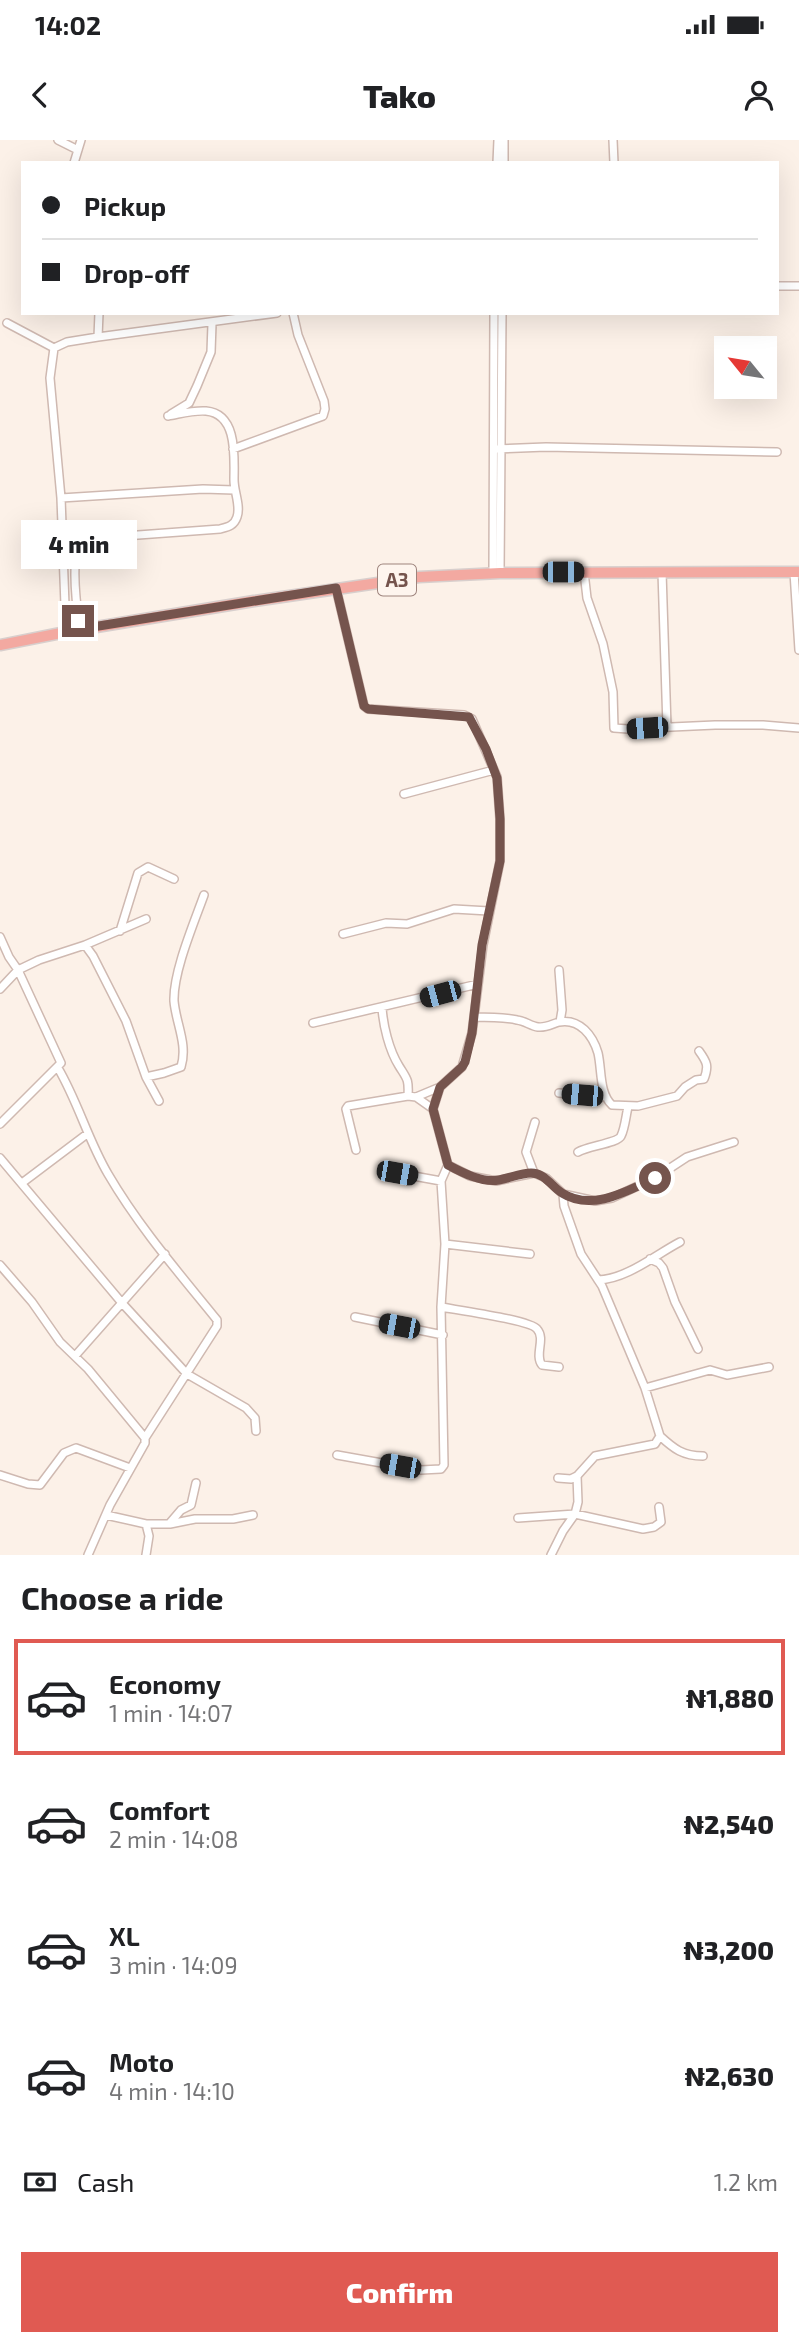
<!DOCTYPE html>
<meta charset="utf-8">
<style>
body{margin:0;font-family:"Exo 2",sans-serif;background:#f6f6f6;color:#202124;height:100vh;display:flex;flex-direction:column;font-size:26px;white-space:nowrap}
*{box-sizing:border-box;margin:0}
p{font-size:23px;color:#757577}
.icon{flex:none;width:38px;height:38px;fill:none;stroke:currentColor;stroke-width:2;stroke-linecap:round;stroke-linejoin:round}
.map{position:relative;height:1415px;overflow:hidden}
.drawer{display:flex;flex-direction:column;background:#fff;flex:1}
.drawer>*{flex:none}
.banner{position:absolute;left:21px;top:21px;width:758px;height:154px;border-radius:0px;box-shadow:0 7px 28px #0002;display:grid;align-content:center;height:154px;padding:0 21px;background:#fff}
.needle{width:46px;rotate:300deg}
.fabs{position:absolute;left:714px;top:196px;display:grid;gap:14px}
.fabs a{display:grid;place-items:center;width:63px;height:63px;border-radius:0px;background:#fff;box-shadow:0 7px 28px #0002;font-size:35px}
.end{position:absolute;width:32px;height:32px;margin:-16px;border:9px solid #75544d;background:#fff;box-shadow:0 0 0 4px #fff}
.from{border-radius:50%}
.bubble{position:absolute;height:49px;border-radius:0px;background:#fff;box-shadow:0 7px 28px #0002;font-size:23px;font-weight:800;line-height:49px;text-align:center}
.car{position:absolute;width:21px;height:42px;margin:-21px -10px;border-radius:9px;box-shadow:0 0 5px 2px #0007;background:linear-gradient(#222 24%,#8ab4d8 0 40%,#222 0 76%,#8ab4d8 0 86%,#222 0)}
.banner b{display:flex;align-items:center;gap:24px;height:66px;font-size:26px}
.banner b+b{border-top:2px solid #e0e0e0}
.banner i{width:18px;height:18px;background:#202124}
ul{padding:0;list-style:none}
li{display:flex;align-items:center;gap:21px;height:116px;margin:0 14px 10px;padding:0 7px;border:4px solid transparent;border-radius:0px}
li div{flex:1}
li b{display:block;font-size:26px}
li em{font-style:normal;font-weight:800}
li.on{border-color:#e05a52}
li>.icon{width:63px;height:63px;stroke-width:1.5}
h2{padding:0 21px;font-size:32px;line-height:84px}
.pay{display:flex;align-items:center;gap:18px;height:77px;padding:0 21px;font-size:26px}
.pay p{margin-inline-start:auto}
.button{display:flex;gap:14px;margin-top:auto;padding:14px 21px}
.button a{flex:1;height:80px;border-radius:0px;background:#e05a52;color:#fff;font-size:28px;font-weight:800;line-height:80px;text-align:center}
.status{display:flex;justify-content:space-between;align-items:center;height:49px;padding:0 35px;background:#fff;direction:ltr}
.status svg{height:19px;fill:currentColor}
header{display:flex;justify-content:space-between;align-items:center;height:91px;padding:0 21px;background:#fff;font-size:32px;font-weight:800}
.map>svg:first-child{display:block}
</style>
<div class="status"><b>14:02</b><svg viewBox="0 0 49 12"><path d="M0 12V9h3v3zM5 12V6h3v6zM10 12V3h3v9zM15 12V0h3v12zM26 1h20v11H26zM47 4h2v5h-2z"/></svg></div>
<header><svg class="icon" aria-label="back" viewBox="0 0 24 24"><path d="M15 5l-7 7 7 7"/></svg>Tako<svg class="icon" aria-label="person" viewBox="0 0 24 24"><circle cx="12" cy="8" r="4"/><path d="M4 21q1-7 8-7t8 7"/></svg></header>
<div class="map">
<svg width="799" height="1415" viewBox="0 0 799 1415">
<rect width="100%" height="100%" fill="#fcf1e8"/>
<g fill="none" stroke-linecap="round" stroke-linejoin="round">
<g stroke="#cfb9b1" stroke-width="10">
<path id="minor" d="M58,0L78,10
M613,0L614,23
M74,23L81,0
M497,23L498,0
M504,23V0
M777,146H799
M7,183L54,208
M98,197L99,173
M171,274L189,263L197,246L211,212L212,184
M233,309L323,276L325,269L324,261L298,195L293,173
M494,309L546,307L777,312
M61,358L203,349L234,350
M584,432L587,458L603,504L613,552L614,588L628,589L715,585H763L799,588
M662,432L667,587
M794,432L799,510
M493,433L494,173
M500,433L502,173
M336,448L364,566L368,569L464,575L472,579L497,637L500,679V721L483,805L472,893L462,927L440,947L416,957L408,956L348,966L346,969L356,1010
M80,490C77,470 70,418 81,402L111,397L220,389C228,387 234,386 237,377C241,366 234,352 234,340C234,317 238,274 206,271C193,270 180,274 168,276
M66,492L61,358L50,238L54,208L67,202L98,197L277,173
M404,654L494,630
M120,791L138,733L148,727L174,739
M343,794L386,783L407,784L454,769L489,771
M0,797L9,817L18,830L39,820L85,805L93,816L126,881L146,937L159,961
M85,805L146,779
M559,830L562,870L560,882
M0,849L18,830L61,923L0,984
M382,867C383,885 389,910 399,926C407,939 409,939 408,956
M474,877C488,877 503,877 517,880C525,881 531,886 538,887C546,888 552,884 559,882C580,878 593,896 598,913C602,930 599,953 612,965L638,966L677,956L685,947L696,940L704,939C709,926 707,922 699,911
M313,883L478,844
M58,928C78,962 88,1000 108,1034C139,1087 179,1133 217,1180V1186L145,1298
M146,937L164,933L181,927C188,904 176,884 174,861C173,832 194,783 204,755
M559,953L606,957
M433,969L440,947
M578,1012C588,1006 618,1003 621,996C625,988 626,975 628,967
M0,1018L122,1163L187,1234L246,1268L255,1278L256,1291
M448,1025L470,1036L496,1041L534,1033L546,1038L563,1054L564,1066L581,1114L602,1146L645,1248L660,1296L655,1304L595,1316L577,1336L578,1362L575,1374L563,1391L551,1415
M388,1027L397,1033L441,1041L448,1025L433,969L416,957
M534,1033L526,1012L535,982
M441,1041L445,1104L530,1114
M22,1043L87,994
M563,1054L595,1061L612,1058L655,1038L687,1017L734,1002
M650,1119L659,1123L663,1128L675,1162L698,1209
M0,1125L32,1162L60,1202L88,1229L145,1298V1303L110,1365L88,1415
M598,1140C627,1139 655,1115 680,1102
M441,1167C457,1170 530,1180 537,1189C546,1199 534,1215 542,1225L559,1227
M355,1177L443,1195
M75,1216L165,1114
M645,1248L710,1230L727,1235L769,1227
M660,1296C674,1309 683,1316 703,1316
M337,1315L421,1330L441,1329L444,1325L441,1167L445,1104
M0,1335L28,1344L40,1345L64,1313L76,1308L130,1328
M558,1338L571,1339L577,1336
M106,1375L146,1384
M518,1378L575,1374L643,1389L654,1387L661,1382L659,1367
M170,1384L195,1379H233L253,1375
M146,1415L149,1396L146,1384H169L181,1370L191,1365L196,1343"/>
</g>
<g stroke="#d8cfcd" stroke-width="13">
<path id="highway" d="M0,505L66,492L254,461L419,437L500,433L799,432"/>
</g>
<use href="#minor" stroke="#fff" stroke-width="7"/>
<use href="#highway" stroke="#f3a9a1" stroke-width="10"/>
</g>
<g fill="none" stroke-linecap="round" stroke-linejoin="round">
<path stroke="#75544d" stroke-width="9" d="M78,481L80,489L336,448L364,566L368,569L469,577L486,609L497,638L500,679V721L482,805L472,893L465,922L462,927L440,947L433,969L448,1025C463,1033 482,1043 499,1040C510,1038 521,1033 531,1033C545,1033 552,1047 562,1053C592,1072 627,1051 655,1038"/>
</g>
<g text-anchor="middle" stroke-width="6" stroke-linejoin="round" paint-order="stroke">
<rect fill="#fef5ee" stroke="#9e847d" stroke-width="2" x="378" y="424.5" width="38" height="31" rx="5"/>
<g font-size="19" font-weight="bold" fill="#75544d">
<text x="397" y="447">A3</text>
</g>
</g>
</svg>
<div class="fabs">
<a><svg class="needle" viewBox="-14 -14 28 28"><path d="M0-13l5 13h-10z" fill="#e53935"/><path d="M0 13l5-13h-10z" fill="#757577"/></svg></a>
</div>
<i class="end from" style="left:655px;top:1038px"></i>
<i class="end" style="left:78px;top:481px"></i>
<div class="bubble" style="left:21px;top:380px;width:116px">4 min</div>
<i class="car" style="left:563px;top:432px;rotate:90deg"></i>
<i class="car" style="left:647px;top:588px;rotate:266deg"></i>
<i class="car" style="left:440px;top:854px;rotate:255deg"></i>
<i class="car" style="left:582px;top:955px;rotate:275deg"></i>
<i class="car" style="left:397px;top:1033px;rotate:100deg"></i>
<i class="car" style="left:399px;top:1186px;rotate:281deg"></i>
<i class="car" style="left:400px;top:1326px;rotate:280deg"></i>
<div class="banner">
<b><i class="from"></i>Pickup</b>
<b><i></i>Drop-off</b>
</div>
</div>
<section class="drawer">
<h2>Choose a ride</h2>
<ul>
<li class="on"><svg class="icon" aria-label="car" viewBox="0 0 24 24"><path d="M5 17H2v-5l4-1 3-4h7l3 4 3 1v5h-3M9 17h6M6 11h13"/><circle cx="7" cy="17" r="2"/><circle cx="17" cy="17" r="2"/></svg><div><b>Economy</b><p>1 min · 14:07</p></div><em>₦1,880</em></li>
<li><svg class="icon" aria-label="car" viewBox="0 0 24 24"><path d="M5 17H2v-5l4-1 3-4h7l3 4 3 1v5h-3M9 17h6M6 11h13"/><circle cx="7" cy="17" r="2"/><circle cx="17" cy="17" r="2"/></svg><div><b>Comfort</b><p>2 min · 14:08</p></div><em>₦2,540</em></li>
<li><svg class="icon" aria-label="car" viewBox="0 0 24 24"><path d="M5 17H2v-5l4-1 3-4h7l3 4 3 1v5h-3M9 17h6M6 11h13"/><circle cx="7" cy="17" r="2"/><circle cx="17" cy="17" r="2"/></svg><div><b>XL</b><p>3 min · 14:09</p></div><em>₦3,200</em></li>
<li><svg class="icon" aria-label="car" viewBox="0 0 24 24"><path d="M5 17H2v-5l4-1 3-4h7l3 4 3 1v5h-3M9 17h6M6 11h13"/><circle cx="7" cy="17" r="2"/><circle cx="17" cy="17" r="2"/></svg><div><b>Moto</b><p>4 min · 14:10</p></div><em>₦2,630</em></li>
</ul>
<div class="pay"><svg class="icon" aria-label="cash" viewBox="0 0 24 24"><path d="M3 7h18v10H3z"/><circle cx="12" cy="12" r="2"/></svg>Cash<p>1.2 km</p></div>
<div class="button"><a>Confirm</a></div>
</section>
